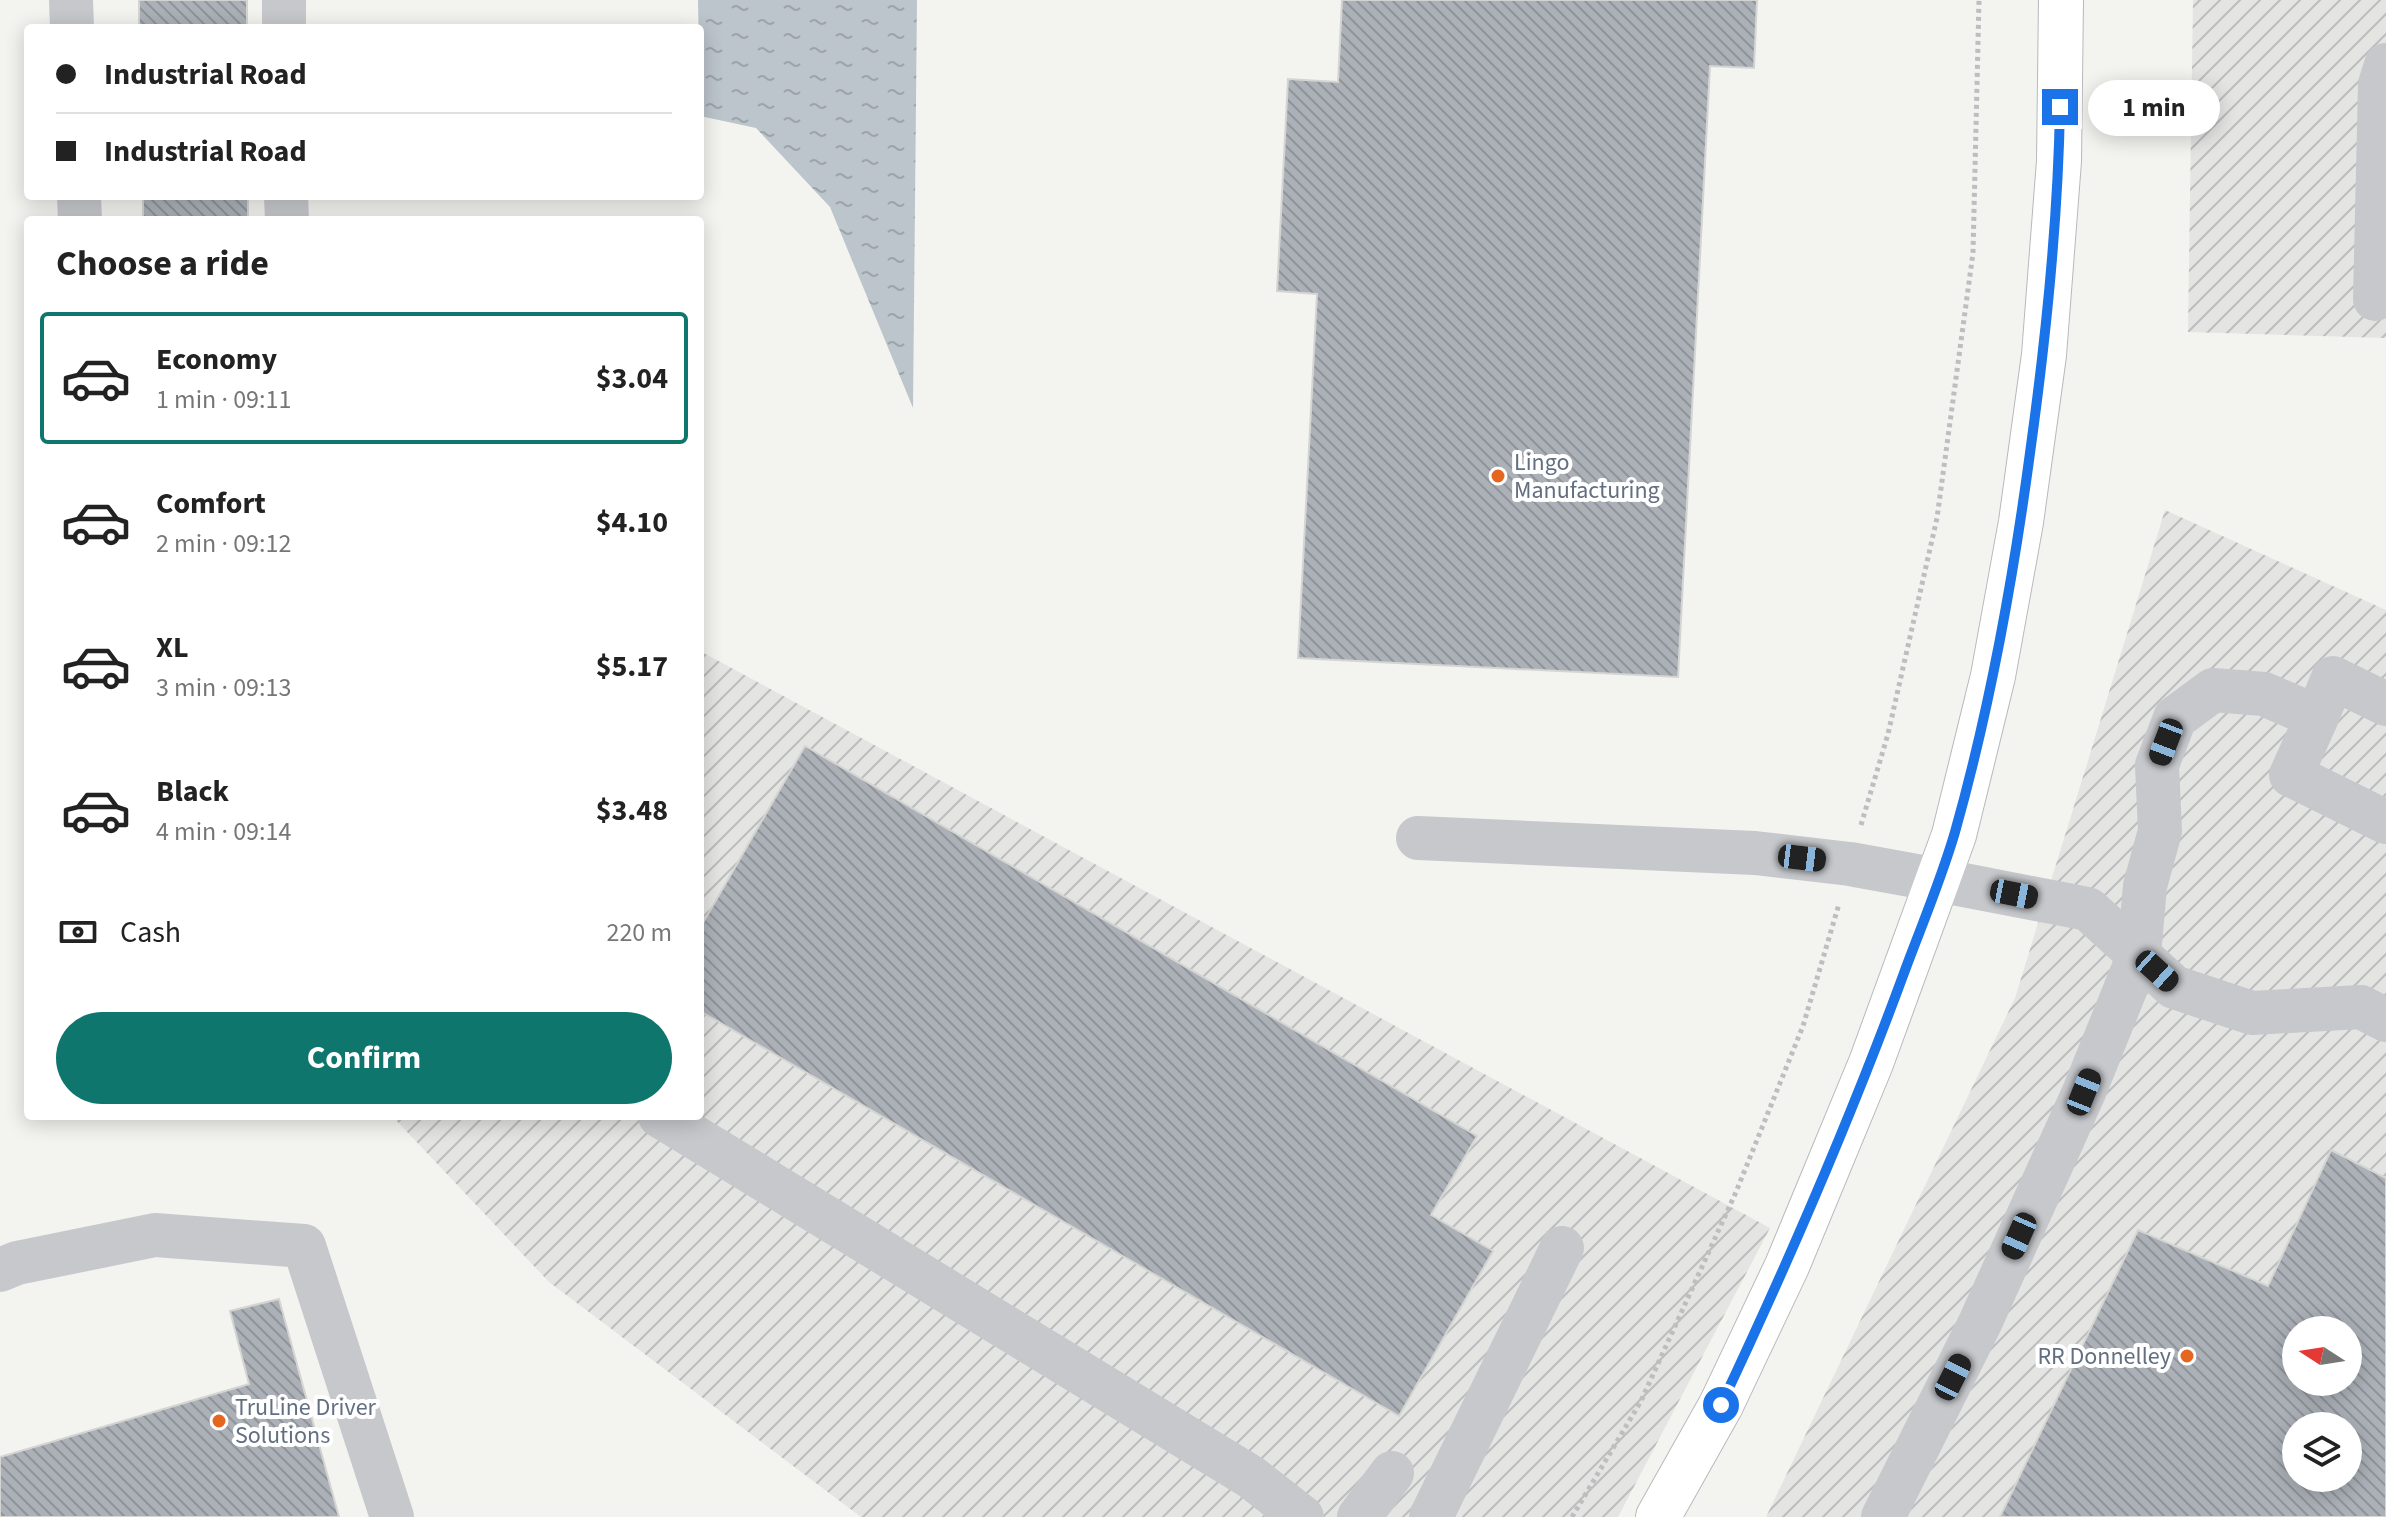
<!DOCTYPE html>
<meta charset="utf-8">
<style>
body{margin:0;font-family:"Source Sans 3",sans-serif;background:#f6f6f6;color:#222;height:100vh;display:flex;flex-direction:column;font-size:30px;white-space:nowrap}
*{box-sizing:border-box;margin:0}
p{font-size:26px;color:#767676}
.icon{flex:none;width:44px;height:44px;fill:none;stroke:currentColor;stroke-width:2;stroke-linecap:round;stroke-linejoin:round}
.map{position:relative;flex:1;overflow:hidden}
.panel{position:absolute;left:24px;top:216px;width:680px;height:904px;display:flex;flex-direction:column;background:#fff;border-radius:8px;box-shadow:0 4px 20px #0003}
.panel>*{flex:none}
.banner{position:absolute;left:24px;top:24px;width:680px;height:176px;border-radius:8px;box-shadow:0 4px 20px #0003;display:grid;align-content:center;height:176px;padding:0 32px;background:#fff}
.needle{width:52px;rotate:282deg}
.tools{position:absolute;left:2282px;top:1316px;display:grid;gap:16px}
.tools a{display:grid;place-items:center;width:80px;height:80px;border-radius:50%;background:#fff;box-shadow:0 4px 20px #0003;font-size:40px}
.end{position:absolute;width:36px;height:36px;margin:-18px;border:10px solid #1a73e8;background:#fff;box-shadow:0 0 0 4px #fff}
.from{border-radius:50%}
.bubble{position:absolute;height:56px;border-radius:28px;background:#fff;box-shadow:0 4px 20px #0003;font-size:26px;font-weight:700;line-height:56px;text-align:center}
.car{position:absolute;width:24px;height:48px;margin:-24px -12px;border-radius:10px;box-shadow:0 0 6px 2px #0007;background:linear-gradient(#222 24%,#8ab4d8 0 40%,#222 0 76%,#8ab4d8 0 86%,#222 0)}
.banner b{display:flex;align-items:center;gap:28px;height:76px;font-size:30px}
.banner b+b{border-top:2px solid #e0e0e0}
.banner i{width:20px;height:20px;background:#222}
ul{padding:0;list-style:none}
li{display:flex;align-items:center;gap:24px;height:132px;margin:0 16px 12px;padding:0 16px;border:4px solid transparent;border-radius:8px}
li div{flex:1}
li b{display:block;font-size:30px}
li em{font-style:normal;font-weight:700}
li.active{border-color:#0f766e}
li>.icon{width:72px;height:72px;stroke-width:1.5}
h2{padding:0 32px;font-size:36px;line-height:96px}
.pay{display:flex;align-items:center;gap:20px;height:88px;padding:0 32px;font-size:30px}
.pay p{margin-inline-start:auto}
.action{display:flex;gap:16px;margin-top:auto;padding:16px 32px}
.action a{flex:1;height:92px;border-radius:48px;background:#0f766e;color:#fff;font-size:32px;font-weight:700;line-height:92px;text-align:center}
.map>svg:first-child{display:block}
</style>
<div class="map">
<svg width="2386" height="1517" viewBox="0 0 2386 1517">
<defs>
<pattern id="industrial-furrows" width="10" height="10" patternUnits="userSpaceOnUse" patternTransform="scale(2)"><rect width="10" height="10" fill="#e4e4e3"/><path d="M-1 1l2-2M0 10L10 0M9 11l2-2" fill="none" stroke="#bcbdbd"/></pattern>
<pattern id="water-ripples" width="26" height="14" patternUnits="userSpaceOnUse" patternTransform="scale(2)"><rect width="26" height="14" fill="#bcc5cb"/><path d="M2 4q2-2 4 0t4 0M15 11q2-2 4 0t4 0" fill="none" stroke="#9ca4aa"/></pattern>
<pattern id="building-back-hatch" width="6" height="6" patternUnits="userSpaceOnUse" patternTransform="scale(2)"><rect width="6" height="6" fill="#acb1b8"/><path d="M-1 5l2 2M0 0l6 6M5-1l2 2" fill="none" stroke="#8f949b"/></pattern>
</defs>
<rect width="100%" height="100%" fill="#f3f4ef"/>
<path fill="url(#industrial-furrows)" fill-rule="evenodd" d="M2193,0H2386V338L2188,332Z
M2165,510L2386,610V1517H1766L2015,998ZM2296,1330H2348V1382H2296ZM2296,1426H2348V1478H2296Z
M700,651L1770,1228L1618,1517H861L549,1282L392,1116H700Z"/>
<path fill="url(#water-ripples)" d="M698,0H917L913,408L830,207L756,128L700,116Z"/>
<path fill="url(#building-back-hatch)" stroke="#d4d5d2" stroke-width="2" fill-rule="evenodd" d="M139,0H247V28H139Z
M1342,0H1757L1754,68L1710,66L1678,677L1298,658L1317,294L1277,291L1288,79L1338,82Z
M143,196H248V220H143Z
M805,746L1477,1136L1431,1215L1493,1251L1399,1416L700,1011V928Z
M2331,1150L2386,1178V1517H2000L2138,1230L2268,1286ZM2296,1330H2348V1382H2296ZM2296,1426H2348V1478H2296Z
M279,1299L339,1517H0V1457L249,1384L230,1311Z"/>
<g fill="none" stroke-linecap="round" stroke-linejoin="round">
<g stroke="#b6b9bd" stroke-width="46">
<path id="major" d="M1658,1517L1721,1405L1787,1266L1871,1063L1954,835L1993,676L2021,522L2044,355L2059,161L2061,0"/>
</g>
<path stroke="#bdbec0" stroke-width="5" stroke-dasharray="4 4" stroke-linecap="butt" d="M1861,825L1888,734L1937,518L1973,253L1979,0
M1572,1517L1641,1401L1736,1192L1803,1026L1839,904"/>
<path stroke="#c6c8cc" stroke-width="44" d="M71,0L72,28
M284,0V28
M79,196L80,220
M286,196L287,220
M2375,299L2380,84L2386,65
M2317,717L2291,775L2386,822
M1418,838L1755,853L1850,864L1938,880L2088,909L2174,987L2252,1013L2361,1007L2386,1020
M660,1116L1251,1477L1302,1517
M0,1270L17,1263L155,1235L304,1246L392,1517
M1359,1517L1392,1473
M1431,1517L1562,1248
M1883,1517L1980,1323L2084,1092L2139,955L2145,886L2160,831L2157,765L2175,718L2213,690L2264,694L2317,717L2333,678L2386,704"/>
<use href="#major" stroke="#fff" stroke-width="44"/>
</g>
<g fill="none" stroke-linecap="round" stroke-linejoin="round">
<path stroke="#1a73e8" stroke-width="10" d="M1721,1405C1788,1263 1850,1120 1904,973C1921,927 1941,880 1955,832C1990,708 2013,580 2030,453C2046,338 2058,223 2060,107"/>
</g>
<g fill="#e4661f" stroke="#fff" stroke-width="3">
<circle cx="1498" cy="476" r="8"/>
<circle cx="2187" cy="1356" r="8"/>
<circle cx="219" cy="1421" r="8"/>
</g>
<g text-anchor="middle" stroke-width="8" stroke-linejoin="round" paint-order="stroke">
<g font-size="24" fill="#626f81" stroke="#fff" text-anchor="start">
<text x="1514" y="470">Lingo<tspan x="1514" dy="28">Manufacturing</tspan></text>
<text x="2171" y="1364" text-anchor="end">RR Donnelley</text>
<text x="235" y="1415">TruLine Driver<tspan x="235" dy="28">Solutions</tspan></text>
</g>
</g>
</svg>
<div class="tools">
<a><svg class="needle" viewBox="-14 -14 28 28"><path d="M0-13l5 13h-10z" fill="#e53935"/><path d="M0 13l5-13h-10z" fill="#767676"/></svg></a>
<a><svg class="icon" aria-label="layers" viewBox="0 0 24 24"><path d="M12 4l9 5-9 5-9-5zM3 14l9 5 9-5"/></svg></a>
</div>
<i class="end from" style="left:1721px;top:1405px"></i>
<i class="end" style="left:2060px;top:107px"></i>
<div class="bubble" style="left:2088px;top:80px;width:132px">1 min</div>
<i class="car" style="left:2166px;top:742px;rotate:201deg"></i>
<i class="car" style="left:1802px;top:858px;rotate:97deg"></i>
<i class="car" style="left:2014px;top:894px;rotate:101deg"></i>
<i class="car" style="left:2157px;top:971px;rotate:132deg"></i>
<i class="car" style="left:2084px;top:1092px;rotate:22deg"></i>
<i class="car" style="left:2019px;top:1236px;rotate:204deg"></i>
<i class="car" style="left:1953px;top:1377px;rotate:27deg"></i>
<div class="banner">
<b><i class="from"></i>Industrial Road</b>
<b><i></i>Industrial Road</b>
</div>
<section class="panel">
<h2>Choose a ride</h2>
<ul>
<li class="active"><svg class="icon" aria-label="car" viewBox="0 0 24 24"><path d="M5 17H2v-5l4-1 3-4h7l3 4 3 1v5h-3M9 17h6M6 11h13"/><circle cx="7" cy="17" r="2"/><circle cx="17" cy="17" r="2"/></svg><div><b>Economy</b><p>1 min · 09:11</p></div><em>$3.04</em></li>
<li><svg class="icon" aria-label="car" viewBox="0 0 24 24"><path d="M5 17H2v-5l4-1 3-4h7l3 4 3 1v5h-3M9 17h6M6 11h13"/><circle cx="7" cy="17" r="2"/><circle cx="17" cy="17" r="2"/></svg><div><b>Comfort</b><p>2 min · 09:12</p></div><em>$4.10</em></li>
<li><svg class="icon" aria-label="car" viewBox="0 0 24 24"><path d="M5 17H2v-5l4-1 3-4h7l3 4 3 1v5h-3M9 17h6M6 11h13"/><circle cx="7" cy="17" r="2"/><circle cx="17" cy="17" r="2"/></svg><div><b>XL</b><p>3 min · 09:13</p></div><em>$5.17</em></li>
<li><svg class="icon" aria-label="car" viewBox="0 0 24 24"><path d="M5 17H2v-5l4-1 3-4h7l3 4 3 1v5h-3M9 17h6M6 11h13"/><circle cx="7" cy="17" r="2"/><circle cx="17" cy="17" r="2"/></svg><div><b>Black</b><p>4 min · 09:14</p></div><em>$3.48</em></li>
</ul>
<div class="pay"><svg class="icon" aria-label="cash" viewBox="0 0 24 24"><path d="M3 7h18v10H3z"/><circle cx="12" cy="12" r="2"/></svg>Cash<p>220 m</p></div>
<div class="action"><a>Confirm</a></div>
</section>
</div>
